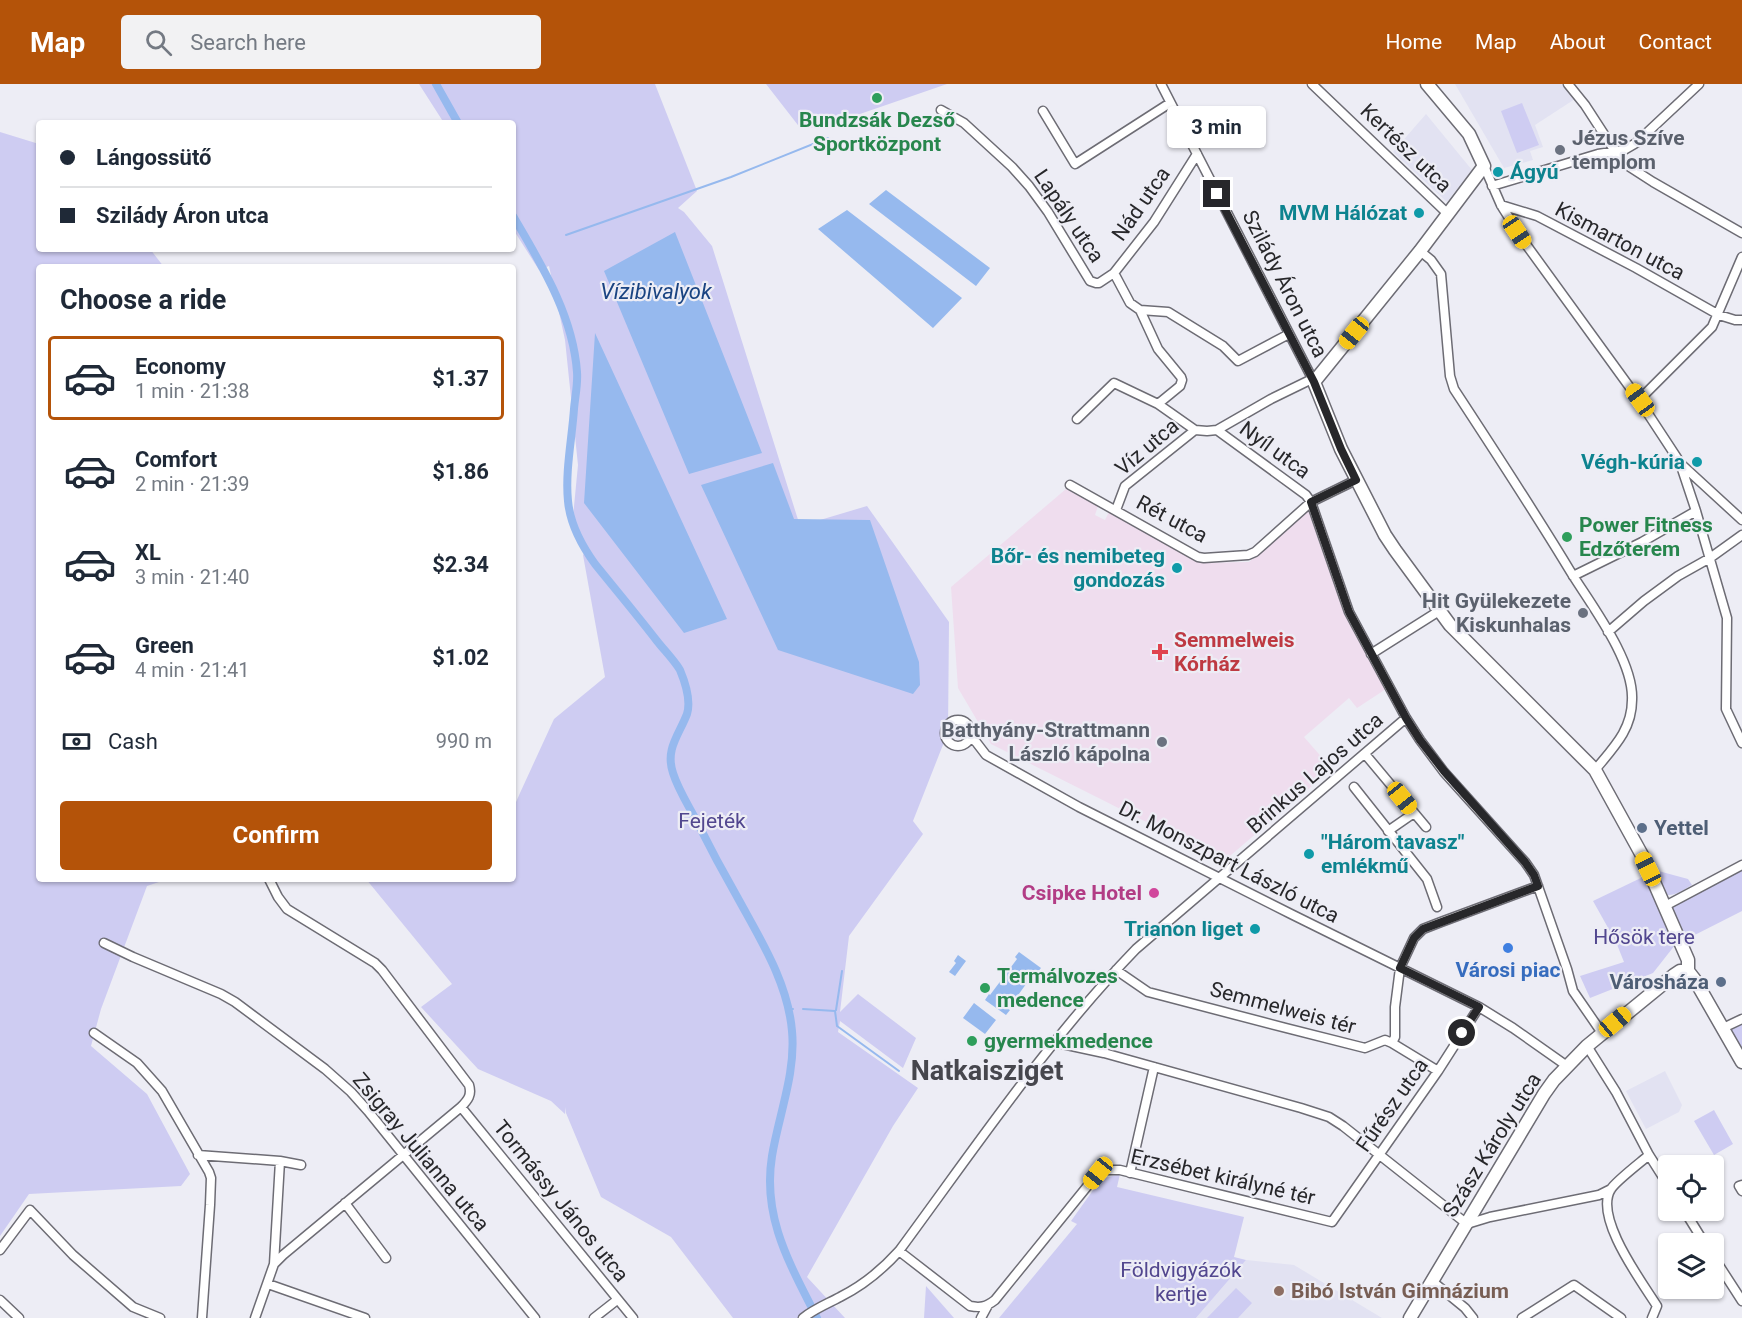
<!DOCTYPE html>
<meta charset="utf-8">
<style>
body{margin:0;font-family:Roboto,sans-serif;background:#f2f2f3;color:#1f2937;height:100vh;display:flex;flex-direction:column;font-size:22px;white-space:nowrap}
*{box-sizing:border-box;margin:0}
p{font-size:20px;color:#747a83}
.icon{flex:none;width:33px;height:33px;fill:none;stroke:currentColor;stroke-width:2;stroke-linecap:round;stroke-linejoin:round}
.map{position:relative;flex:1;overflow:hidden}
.panel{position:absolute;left:36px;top:180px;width:480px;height:618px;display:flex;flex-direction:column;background:#fff;border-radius:6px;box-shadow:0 2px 4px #0004}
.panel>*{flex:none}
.top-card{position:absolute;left:36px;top:36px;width:480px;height:132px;border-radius:6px;box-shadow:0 2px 4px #0004;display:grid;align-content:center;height:132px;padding:0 24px;background:#fff}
.buttons{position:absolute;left:1658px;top:1071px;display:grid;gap:12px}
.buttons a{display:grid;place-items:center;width:66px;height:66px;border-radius:6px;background:#fff;box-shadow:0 2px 4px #0004;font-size:30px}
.end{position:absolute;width:27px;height:27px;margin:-14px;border:8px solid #27272a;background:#fff;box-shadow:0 0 0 3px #fff}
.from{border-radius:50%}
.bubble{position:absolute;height:42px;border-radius:6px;background:#fff;box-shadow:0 2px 4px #0004;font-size:20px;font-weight:700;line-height:42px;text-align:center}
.car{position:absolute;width:18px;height:36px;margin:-18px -9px;border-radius:8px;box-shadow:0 0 4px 2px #0007;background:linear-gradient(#f5c518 24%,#345 0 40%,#f5c518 0 76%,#345 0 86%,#f5c518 0)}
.top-card b{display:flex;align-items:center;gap:21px;height:57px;font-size:22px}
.top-card b+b{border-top:2px solid #e0e1e3}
.top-card i{width:15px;height:15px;background:#1f2937}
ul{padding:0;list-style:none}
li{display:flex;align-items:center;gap:18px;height:84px;margin:0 12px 9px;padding:0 12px;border:3px solid transparent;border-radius:6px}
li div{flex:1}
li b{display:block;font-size:22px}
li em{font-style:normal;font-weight:700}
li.current{border-color:#b45309}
li>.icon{width:54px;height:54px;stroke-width:1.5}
h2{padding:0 24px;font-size:27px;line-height:72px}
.pay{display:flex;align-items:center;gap:15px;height:66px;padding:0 24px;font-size:22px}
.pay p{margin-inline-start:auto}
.cta{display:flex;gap:12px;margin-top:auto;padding:12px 24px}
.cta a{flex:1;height:69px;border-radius:6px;background:#b45309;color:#fff;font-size:24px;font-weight:700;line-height:69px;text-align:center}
header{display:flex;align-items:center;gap:36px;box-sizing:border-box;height:84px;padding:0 30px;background:#b45309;color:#fff}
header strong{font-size:28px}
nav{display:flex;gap:33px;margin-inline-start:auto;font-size:21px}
.search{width:420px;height:54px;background:#f2f2f3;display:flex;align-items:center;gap:15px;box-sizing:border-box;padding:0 21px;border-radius:6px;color:#747a83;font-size:22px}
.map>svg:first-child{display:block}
</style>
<header>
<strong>Map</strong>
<div class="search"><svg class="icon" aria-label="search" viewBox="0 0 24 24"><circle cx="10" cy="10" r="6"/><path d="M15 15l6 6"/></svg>Search here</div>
<nav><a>Home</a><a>Map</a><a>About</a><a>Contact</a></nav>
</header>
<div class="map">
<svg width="1742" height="1234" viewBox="0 0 1742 1234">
<rect width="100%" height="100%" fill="#ededf5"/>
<path fill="#e2e2f2" d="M1455,0H1561L1575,15L1535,41L1543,63L1530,67L1533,76L1504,84Z
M1426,30L1472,86L1447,118L1393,68Z
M1665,987L1682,1021L1679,1028L1646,1045L1626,1007Z
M1246,1176L1294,1181L1382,1234H1196Z"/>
<path fill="#efddee" d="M1066,405L1098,422L1095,431L1105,436L1109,428L1202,479L1249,478L1308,426L1345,532L1386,605L1357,624L1349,614L1304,653L1332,685L1224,777L991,660L958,604L951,503Z"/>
<path fill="#ceccf2" d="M419,0H655L697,107L678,124L684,128L712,162L800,442L867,422L949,538L948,648L913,737L923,750L849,852L840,928L858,910L916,954L903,984L840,937L838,948L918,1004L893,1042L807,1193L845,1234H733L671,1153L601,1113L566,1029V1023L565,1030L551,1017L478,985L421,923L452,900L366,795H513V725L520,709L554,635L605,593L583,471L588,464L572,443L578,381L565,256L549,182L539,186L513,145V39H444Z
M766,0H947L828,41L801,45Z
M1522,19L1539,61L1517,69L1501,27Z
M0,48L39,60V165H150L164,183H39V795H168L147,802L101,925L91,962L147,1010L190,1090L181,1102L29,1110L0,1152Z
M1742,784V827L1675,861L1653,889L1590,914L1580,892L1624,878L1616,858L1593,817L1645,792L1661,828Z
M1651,785L1688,795L1692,801C1683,806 1673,814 1663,810Z
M1742,937V968L1729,944Z
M1714,1026L1733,1060L1714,1071L1694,1037Z
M1120,1090L1117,1103L1244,1133L1234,1173L1246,1176L1196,1234H999L1077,1140L1071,1137L1101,1095Z
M926,1202L954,1234H924Z
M1236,1204L1252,1219L1238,1234H1207Z"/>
<path fill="#96b9ee" d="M886,106L990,184L976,202L869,120Z
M847,126L962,214L933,244L818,145Z
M675,148L762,369L689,390L604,187Z
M595,249L727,535L684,549L584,419Z
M773,379L794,435L870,436L919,578L920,601L913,610L778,566L701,401Z
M1019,868L1041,884L1036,890L1034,889L1008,925L1010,926L1006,931L985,916L989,910L990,911L1017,875L1015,873Z
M958,871L966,877L955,892L949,888L956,879L954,877Z
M974,919L996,936L985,950L963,934Z"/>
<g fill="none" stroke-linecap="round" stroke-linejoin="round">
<path stroke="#96b9ee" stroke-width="2" d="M566,151L731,93L828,54
M788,925H793
M803,925L835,927L837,942L899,987
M836,926L842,887"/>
<path stroke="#96b9ee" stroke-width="8" d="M436,0L458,39
M513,132C541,180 573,231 577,288C578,300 575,313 574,325C572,354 565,388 568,417C570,440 582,462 595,480C616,506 637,531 657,557C664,566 674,576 680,586C685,598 691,617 687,630C679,651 665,665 673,689C678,705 687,719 695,734C709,762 724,790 740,818C762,858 788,900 792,947C796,989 779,1030 772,1072C762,1134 790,1180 817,1234"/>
<g stroke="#6d6c74" stroke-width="11">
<path id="street" d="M1161,0L1314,298
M1312,0L1448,130
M1568,0L1585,21L1622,78L1653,98L1742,149
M941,26L964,39L1012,83L1029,102L1048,128L1090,197L1096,199H1099L1114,189L1154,138L1197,70
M1043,27L1075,80L1170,19
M1484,82L1501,121L1525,159L1639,316L1681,380L1742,436
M1492,102L1598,70L1624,66L1636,59L1699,0
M1501,121L1537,132L1636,184L1719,231L1735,236H1742
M1420,167L1431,176L1441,190L1450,292L1454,305C1494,366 1534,427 1572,490C1592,522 1634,577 1632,616C1632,646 1613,664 1595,686
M1140,226L1168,228L1223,262L1238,277L1289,250
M1639,316L1712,243L1742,173
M1158,320L1195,346L1207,347L1217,346L1271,315L1312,295
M1077,335L1114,299L1158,320L1180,302L1182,296L1181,293L1158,265L1140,226L1130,219L1114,189
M1217,346L1306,411L1311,418L1349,528L1406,634L1420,656L1444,688L1525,778L1534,791L1567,885L1573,907L1602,949
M1681,382L1696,427L1727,534L1726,625L1742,659
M1070,401L1198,473L1204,474L1248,471L1255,468L1311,418L1356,396
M1116,426L1125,402L1195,346
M1573,492L1642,458L1696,427
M1608,548L1644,517L1678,492L1710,474L1742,451
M1371,570L1439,527
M945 649a13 13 0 1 1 26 0a13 13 0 1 1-26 0Z
M970,654L976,658L986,671L1079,723L1291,830L1479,923L1513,944L1567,982
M1365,670L1426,743
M1354,703L1427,795L1437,823
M1388,747L1414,729
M1665,822L1742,781
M104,859L133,873L221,910L235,918L325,985L351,1008L368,1027L535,1234
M1116,886L1148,908L1286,944L1365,964L1385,956L1392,959L1438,987
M1723,944L1742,935
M94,949L137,979L162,1007L209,1088L211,1094L210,1121L202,1234
M1053,958L1104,969L1301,1024L1329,1033L1343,1042L1467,1140L1490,1133L1599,1111L1611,1105
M1392,959L1395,953V923L1400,884L1414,854L1423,845L1441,838L1538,802
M1587,962L1616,1008L1649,1071L1668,1101
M461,1023L633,1234
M198,1071L280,1077L274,1180
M1649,1071C1641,1078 1616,1097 1611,1105C1593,1133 1642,1198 1657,1222L1652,1234
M280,1077L301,1081
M1130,1089L1154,983
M1742,1101L1739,1102L1742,1107
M345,1119L386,1174
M1684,1126L1705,1160
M0,1166L30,1126L73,1171L133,1223L160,1234
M899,1167L970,1222C980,1224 986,1223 995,1216L1098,1089L1107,1086H1120L1332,1138L1438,987L1479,923
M1713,1172L1742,1217
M1432,1197L1465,1224L1473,1234
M268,1200L365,1234
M0,1216L19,1234
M255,1234L274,1180L283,1171L461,1023C468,1016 472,1011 469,1001L382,886L375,879L287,825L278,813L269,795
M594,1234L617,1216
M803,1234C814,1225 827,1220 840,1213C864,1201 881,1187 899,1167C975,1064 1047,957 1136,865L1406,634
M981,1234L988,1221
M1522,1234L1574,1201L1621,1234"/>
</g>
<g stroke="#6d6c74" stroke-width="15">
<path id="secondary" d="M1427,0L1469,50L1484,82L1420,167L1314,298L1341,365L1385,451L1395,466L1450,541L1595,686L1643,773L1688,876V887
M1688,887L1695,896L1742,978
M1410,1234L1544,1010L1554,996L1587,962L1674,891L1680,887H1688"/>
</g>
<use href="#street" stroke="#fff" stroke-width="8"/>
<use href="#secondary" stroke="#fff" stroke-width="12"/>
</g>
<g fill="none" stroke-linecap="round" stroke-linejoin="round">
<path stroke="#27272a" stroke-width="8" d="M1217,110L1314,298L1341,365L1356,396L1311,418L1349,528L1406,634L1420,656L1444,687L1525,778L1534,791L1538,802L1423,845L1414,854L1400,884L1479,923L1462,949"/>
</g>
<g fill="#2e9e5b" stroke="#ededf5" stroke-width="2">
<circle cx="877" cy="14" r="6"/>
<circle cx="1567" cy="453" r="6"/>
<circle cx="985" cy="904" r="6"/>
<circle cx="972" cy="957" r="6"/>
</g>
<g fill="#6b7280" stroke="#ededf5" stroke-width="2">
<circle cx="1560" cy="66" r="6"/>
<circle cx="1583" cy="529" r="6"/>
<circle cx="1162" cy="658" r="6"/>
</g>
<g fill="#0f9aa8" stroke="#ededf5" stroke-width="2">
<circle cx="1498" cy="88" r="6"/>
<circle cx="1419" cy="129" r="6"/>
<circle cx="1697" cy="378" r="6"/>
<circle cx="1177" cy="484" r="6"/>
<circle cx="1309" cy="770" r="6"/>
<circle cx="1255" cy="845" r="6"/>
</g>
<path fill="#e0444e" stroke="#ededf5" stroke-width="2" d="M1157 559h6v6h6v6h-6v6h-6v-6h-6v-6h6z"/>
<g fill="#5c6f8a" stroke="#ededf5" stroke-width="2">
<circle cx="1642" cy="744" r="6"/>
<circle cx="1721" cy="898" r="6"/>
</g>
<circle fill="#d1479c" stroke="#ededf5" stroke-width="2" cx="1154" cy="809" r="6"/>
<circle fill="#3f7fe0" stroke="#ededf5" stroke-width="2" cx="1508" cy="864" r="6"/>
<circle fill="#8d6e63" stroke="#ededf5" stroke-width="2" cx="1279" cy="1207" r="6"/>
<g text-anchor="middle" stroke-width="4.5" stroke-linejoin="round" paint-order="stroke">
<g font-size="21" font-weight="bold" fill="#27864d" stroke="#ededf5" text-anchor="start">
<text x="877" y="43" text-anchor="middle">Bundzsák Dezső<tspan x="877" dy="24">Sportközpont</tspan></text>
<text x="1579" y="448">Power Fitness<tspan x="1579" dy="24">Edzőterem</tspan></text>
<text x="997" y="899">Termálvozes<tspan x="997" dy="24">medence</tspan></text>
<text x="984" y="964">gyermekmedence</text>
</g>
<g font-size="21" font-weight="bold" fill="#5b616d" stroke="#ededf5" text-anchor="end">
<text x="1572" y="61" text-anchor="start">Jézus Szíve<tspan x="1572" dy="24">templom</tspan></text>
<text x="1571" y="524">Hit Gyülekezete<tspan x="1571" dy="24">Kiskunhalas</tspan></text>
<text x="1150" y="653">Batthyány-Strattmann<tspan x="1150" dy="24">László kápolna</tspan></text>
</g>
<g font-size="21" fill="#27272a" stroke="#ededf5">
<text transform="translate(1406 64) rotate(44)" y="7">Kertész utca</text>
<text transform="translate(1141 120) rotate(-55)" y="7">Nád utca</text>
<text transform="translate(1069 132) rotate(56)" y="7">Lapály utca</text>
<text transform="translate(1620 157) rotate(28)" y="7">Kismarton utca</text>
<text transform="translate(1285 200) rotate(63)" y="7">Szilády Áron utca</text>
<text transform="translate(1147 363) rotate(-40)" y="7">Víz utca</text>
<text transform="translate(1275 366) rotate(36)" y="7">Nyíl utca</text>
<text transform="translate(1172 435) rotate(28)" y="7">Rét utca</text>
<text transform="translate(1315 689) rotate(-41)" y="7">Brinkus Lajos utca</text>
<text transform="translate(1229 778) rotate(27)" y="7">Dr. Monszpart László utca</text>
<text transform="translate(1283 924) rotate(15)" y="7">Semmelweis tér</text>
<text transform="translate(1392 1021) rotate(-55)" y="7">Fűrész utca</text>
<text transform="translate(1492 1061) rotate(-58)" y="7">Szász Károly utca</text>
<text transform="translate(421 1068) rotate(50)" y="7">Zsigray Julianna utca</text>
<text transform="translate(1223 1093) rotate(13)" y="7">Erzsébet királyné tér</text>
<text transform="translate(561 1117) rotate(51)" y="7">Tormássy János utca</text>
</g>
<g font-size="21" font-weight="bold" fill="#0d838f" stroke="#ededf5" text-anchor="end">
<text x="1510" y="95" text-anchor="start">Ágyú</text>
<text x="1407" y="136">MVM Hálózat</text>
<text x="1685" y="385">Végh-kúria</text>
<text x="1165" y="479">Bőr- és nemibeteg<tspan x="1165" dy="24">gondozás</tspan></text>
<text x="1321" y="765" text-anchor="start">"Három tavasz"<tspan x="1321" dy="24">emlékmű</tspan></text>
<text x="1243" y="852">Trianon liget</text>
</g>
<g font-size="21" font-weight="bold" fill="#be3a42" stroke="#ededf5" text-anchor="start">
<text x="1174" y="563">Semmelweis<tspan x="1174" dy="24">Kórház</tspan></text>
</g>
<g font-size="21" fill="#52478f" stroke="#ededf5">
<text x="712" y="744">Fejeték</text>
<text x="1644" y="860">Hősök tere</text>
<text x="1181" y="1193">Földvigyázók<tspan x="1181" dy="24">kertje</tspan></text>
</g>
<g font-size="21" font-weight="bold" fill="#4e5e75" stroke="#ededf5" text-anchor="start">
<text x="1654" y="751">Yettel</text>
<text x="1709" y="905" text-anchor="end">Városháza</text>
</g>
<g font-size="21" font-weight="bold" fill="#b23c85" stroke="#ededf5" text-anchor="end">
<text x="1142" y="816">Csipke Hotel</text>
</g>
<g font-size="21" font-weight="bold" fill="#366cbe" stroke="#ededf5">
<text x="1508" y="893">Városi piac</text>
</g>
<g font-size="21" font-weight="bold" fill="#785e54" stroke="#ededf5" text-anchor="start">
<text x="1291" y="1214">Bibó István Gimnázium</text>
</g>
<g font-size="22" font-style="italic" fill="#1a4482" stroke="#ededf5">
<text x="656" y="215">Vízibivalyok</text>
</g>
<g font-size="27" font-weight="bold" fill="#46464d" stroke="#ededf5">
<text x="987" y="996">Natkaisziget</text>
</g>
</g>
</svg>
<div class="buttons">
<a><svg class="icon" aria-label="locate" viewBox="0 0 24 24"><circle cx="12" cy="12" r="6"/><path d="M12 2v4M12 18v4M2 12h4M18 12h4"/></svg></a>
<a><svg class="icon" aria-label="layers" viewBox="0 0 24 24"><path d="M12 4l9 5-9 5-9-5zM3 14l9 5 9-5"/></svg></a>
</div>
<i class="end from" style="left:1462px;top:949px"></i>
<i class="end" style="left:1217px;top:110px"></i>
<div class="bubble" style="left:1167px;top:22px;width:99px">3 min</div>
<i class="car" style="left:1517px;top:148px;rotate:146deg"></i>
<i class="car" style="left:1354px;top:249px;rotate:219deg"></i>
<i class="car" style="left:1640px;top:316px;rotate:324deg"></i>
<i class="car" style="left:1402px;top:714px;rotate:141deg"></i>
<i class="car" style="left:1648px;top:785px;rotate:334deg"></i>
<i class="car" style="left:1615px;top:938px;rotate:50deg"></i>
<i class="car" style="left:1098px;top:1089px;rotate:219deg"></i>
<div class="top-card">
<b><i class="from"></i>Lángossütő</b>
<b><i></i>Szilády Áron utca</b>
</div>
<section class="panel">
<h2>Choose a ride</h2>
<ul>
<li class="current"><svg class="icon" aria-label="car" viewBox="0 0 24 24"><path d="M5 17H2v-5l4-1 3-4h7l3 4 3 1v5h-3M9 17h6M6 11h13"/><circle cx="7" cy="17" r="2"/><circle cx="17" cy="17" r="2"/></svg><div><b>Economy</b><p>1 min · 21:38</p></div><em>$1.37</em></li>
<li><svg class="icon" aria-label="car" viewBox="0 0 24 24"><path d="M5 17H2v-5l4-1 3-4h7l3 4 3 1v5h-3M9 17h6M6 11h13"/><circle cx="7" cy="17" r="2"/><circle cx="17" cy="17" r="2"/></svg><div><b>Comfort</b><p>2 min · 21:39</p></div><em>$1.86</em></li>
<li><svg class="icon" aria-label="car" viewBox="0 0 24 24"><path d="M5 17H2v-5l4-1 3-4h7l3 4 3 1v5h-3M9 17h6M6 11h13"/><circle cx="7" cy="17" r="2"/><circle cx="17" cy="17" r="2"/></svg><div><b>XL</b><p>3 min · 21:40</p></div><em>$2.34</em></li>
<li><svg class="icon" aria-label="car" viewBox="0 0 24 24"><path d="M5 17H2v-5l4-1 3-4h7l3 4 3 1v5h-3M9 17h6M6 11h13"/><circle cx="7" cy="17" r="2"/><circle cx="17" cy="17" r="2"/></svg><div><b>Green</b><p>4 min · 21:41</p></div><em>$1.02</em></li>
</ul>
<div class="pay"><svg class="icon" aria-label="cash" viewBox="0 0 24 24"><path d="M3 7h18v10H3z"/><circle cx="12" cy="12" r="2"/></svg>Cash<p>990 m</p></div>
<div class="cta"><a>Confirm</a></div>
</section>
</div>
